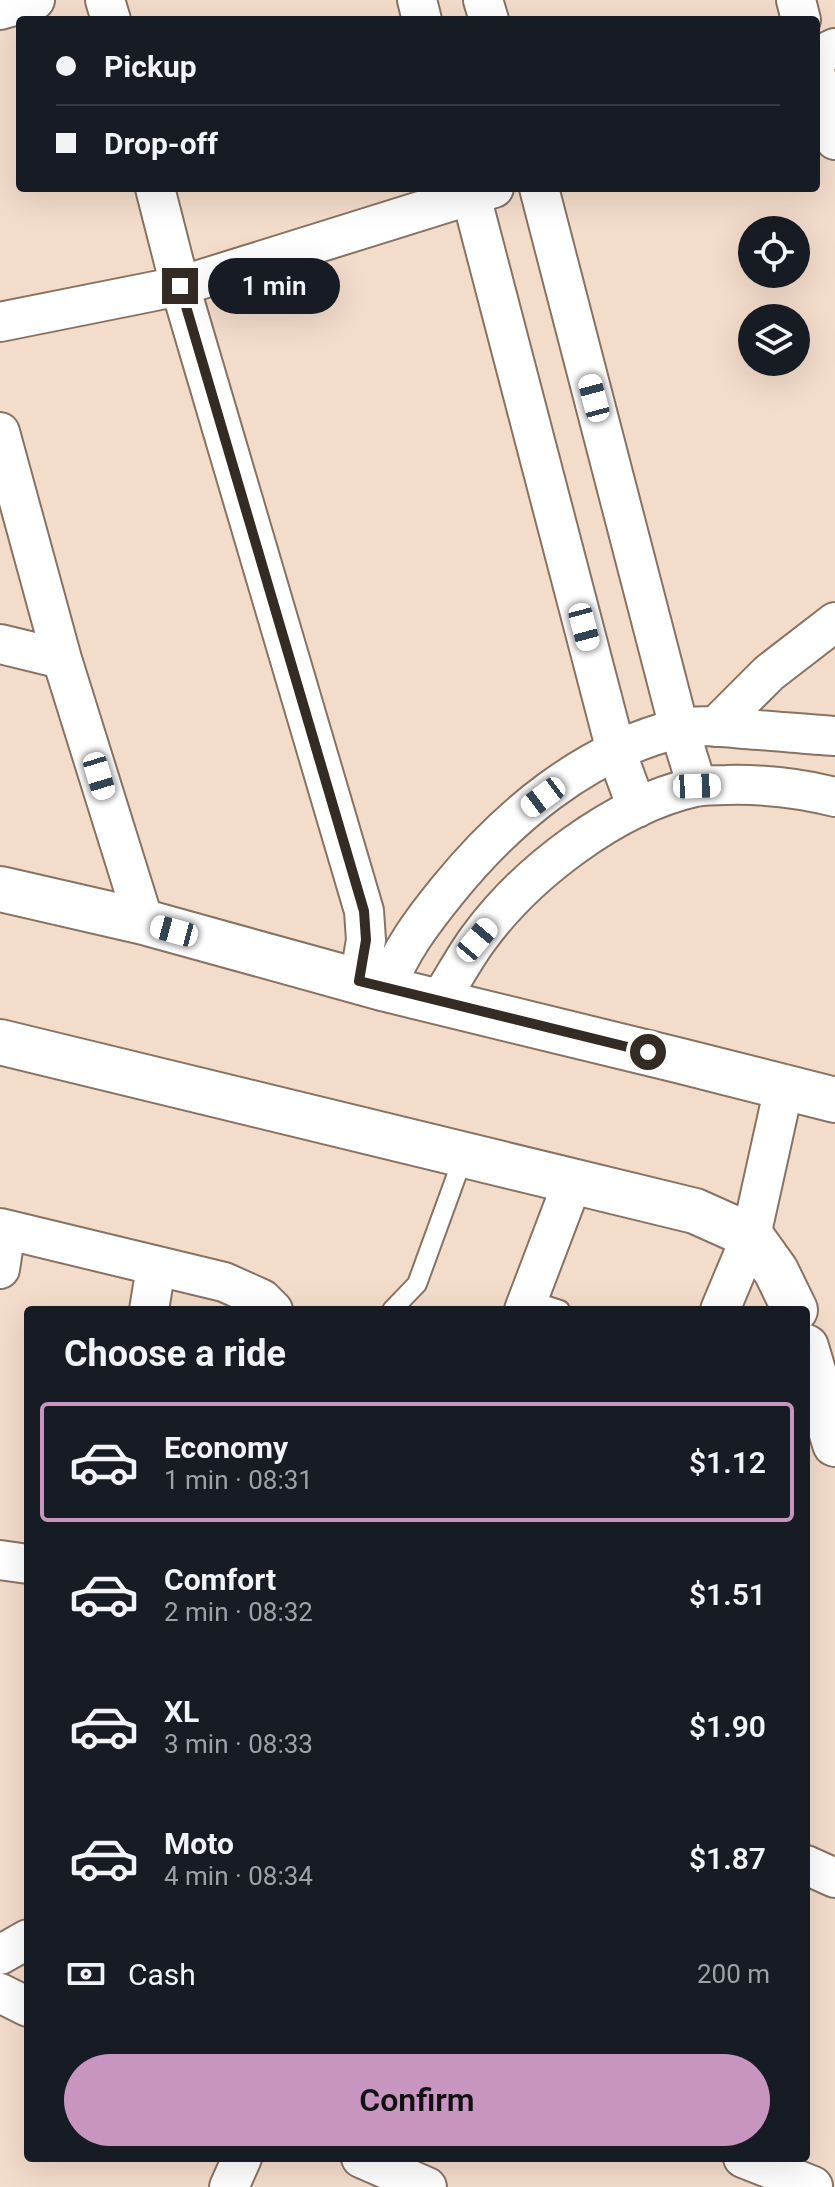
<!DOCTYPE html>
<meta charset="utf-8">
<style>
body{margin:0;font-family:Roboto,sans-serif;background:#20242c;color:#f1f3f6;height:100vh;display:flex;flex-direction:column;font-size:30px;white-space:nowrap}
*{box-sizing:border-box;margin:0}
p{font-size:26px;color:#9ea1a6}
.icon{flex:none;width:44px;height:44px;fill:none;stroke:currentColor;stroke-width:2;stroke-linecap:round;stroke-linejoin:round}
.map{position:relative;flex:1;overflow:hidden}
.sheet{position:absolute;left:24px;top:1306px;width:786px;height:856px;display:flex;flex-direction:column;background:#171b24;border-radius:8px;box-shadow:0 8px 32px #0002}
.sheet>*{flex:none}
.hud{position:absolute;left:16px;top:16px;width:804px;height:176px;border-radius:8px;box-shadow:0 8px 32px #0002;display:grid;align-content:center;height:176px;padding:0 40px;background:#171b24}
.tools{position:absolute;left:738px;top:216px;display:grid;gap:16px}
.tools a{display:grid;place-items:center;width:72px;height:72px;border-radius:50%;background:#171b24;box-shadow:0 8px 32px #0002;font-size:40px}
.end{position:absolute;width:36px;height:36px;margin:-18px;border:10px solid #332b24;background:#fff;box-shadow:0 0 0 4px #fff}
.from{border-radius:50%}
.bubble{position:absolute;height:56px;border-radius:28px;background:#171b24;box-shadow:0 8px 32px #0002;font-size:26px;font-weight:600;line-height:56px;text-align:center}
.car{position:absolute;width:24px;height:48px;margin:-24px -12px;border-radius:10px;box-shadow:0 0 6px 2px #0007;background:linear-gradient(#fff 24%,#345 0 40%,#fff 0 76%,#345 0 86%,#fff 0)}
.hud b{display:flex;align-items:center;gap:28px;height:76px;font-size:30px}
.hud b+b{border-top:2px solid #363941}
.hud i{width:20px;height:20px;background:#f1f3f6}
ul{padding:0;list-style:none}
li{display:flex;align-items:center;gap:24px;height:120px;margin:0 16px 12px;padding:0 24px;border:4px solid transparent;border-radius:8px}
li div{flex:1}
li b{display:block;font-size:30px}
li em{font-style:normal;font-weight:600}
li.current{border-color:#c895c1}
li>.icon{width:72px;height:72px;stroke-width:1.5}
h2{padding:0 40px;font-size:36px;line-height:96px}
.pay{display:flex;align-items:center;gap:20px;height:88px;padding:0 40px;font-size:30px}
.pay p{margin-inline-start:auto}
.cta{display:flex;gap:16px;margin-top:auto;padding:16px 40px}
.cta a{flex:1;height:92px;border-radius:48px;background:#c895c1;color:#111;font-size:32px;font-weight:600;line-height:92px;text-align:center}
.map>svg:first-child{display:block}
</style>
<div class="map">
<svg width="835" height="2187" viewBox="0 0 835 2187">
<rect width="100%" height="100%" fill="#f4dccb"/>
<g fill="none" stroke-linecap="round" stroke-linejoin="round">
<g stroke="#887363" stroke-width="22">
<path id="service" d="M529,1300L560,1310
M392,1310L417,1284L464,1155"/>
</g>
<g stroke="#887363" stroke-width="42">
<path id="minor" d="M105,0L111,20
M417,0L422,20
M483,0L489,20
M796,0L801,20
M0,10L35,0
M816,57L835,48
M816,75L835,140
M155,188L180,286L364,911L366,940L359,981
M469,188L616,751L637,808
M539,188L679,728L697,786
M0,322L180,286L494,188
M0,432L62,659L144,922
M0,644L62,659
M715,727L769,673L835,622
M386,989C400,951 422,922 447,891C506,818 584,752 677,729C698,724 723,727 744,729C774,731 805,734 835,736
M439,1001C452,981 464,958 478,939C526,873 615,805 695,787C705,785 716,785 726,785C763,784 799,788 835,797
M0,1228L224,1282L262,1299L273,1310
M0,1269L6,1230
M149,1310L156,1267
M524,1310L573,1181
M720,1310L751,1236L784,1087
M0,1560L28,1564
M806,1865L835,1878
M0,1955L28,1939
M0,1993L28,2007
M361,2158L427,2187
M743,2158L813,2186
M229,2187L242,2158"/>
</g>
<g stroke="#887363" stroke-width="48">
<path id="tertiary" d="M0,889L144,922L386,989L677,1060L835,1100
M0,1042L695,1211L751,1236L776,1271L795,1310
M806,1347L835,1444"/>
</g>
<use href="#service" stroke="#fff" stroke-width="18"/>
<use href="#minor" stroke="#fff" stroke-width="38"/>
<use href="#tertiary" stroke="#fff" stroke-width="44"/>
</g>
<g fill="none" stroke-linecap="round" stroke-linejoin="round">
<path stroke="#332b24" stroke-width="10" d="M180,286L364,911L366,940L359,981L648,1052"/>
</g>
</svg>
<div class="tools">
<a><svg class="icon" aria-label="locate" viewBox="0 0 24 24"><circle cx="12" cy="12" r="6"/><path d="M12 2v4M12 18v4M2 12h4M18 12h4"/></svg></a>
<a><svg class="icon" aria-label="layers" viewBox="0 0 24 24"><path d="M12 4l9 5-9 5-9-5zM3 14l9 5 9-5"/></svg></a>
</div>
<i class="end from" style="left:648px;top:1052px"></i>
<i class="end" style="left:180px;top:286px"></i>
<div class="bubble" style="left:208px;top:258px;width:132px">1 min</div>
<i class="car" style="left:594px;top:398px;rotate:345deg"></i>
<i class="car" style="left:584px;top:627px;rotate:165deg"></i>
<i class="car" style="left:99px;top:776px;rotate:163deg"></i>
<i class="car" style="left:697px;top:786px;rotate:88deg"></i>
<i class="car" style="left:543px;top:797px;rotate:233deg"></i>
<i class="car" style="left:174px;top:931px;rotate:285deg"></i>
<i class="car" style="left:477px;top:940px;rotate:40deg"></i>
<div class="hud">
<b><i class="from"></i>Pickup</b>
<b><i></i>Drop-off</b>
</div>
<section class="sheet">
<h2>Choose a ride</h2>
<ul>
<li class="current"><svg class="icon" aria-label="car" viewBox="0 0 24 24"><path d="M5 17H2v-5l4-1 3-4h7l3 4 3 1v5h-3M9 17h6M6 11h13"/><circle cx="7" cy="17" r="2"/><circle cx="17" cy="17" r="2"/></svg><div><b>Economy</b><p>1 min · 08:31</p></div><em>$1.12</em></li>
<li><svg class="icon" aria-label="car" viewBox="0 0 24 24"><path d="M5 17H2v-5l4-1 3-4h7l3 4 3 1v5h-3M9 17h6M6 11h13"/><circle cx="7" cy="17" r="2"/><circle cx="17" cy="17" r="2"/></svg><div><b>Comfort</b><p>2 min · 08:32</p></div><em>$1.51</em></li>
<li><svg class="icon" aria-label="car" viewBox="0 0 24 24"><path d="M5 17H2v-5l4-1 3-4h7l3 4 3 1v5h-3M9 17h6M6 11h13"/><circle cx="7" cy="17" r="2"/><circle cx="17" cy="17" r="2"/></svg><div><b>XL</b><p>3 min · 08:33</p></div><em>$1.90</em></li>
<li><svg class="icon" aria-label="car" viewBox="0 0 24 24"><path d="M5 17H2v-5l4-1 3-4h7l3 4 3 1v5h-3M9 17h6M6 11h13"/><circle cx="7" cy="17" r="2"/><circle cx="17" cy="17" r="2"/></svg><div><b>Moto</b><p>4 min · 08:34</p></div><em>$1.87</em></li>
</ul>
<div class="pay"><svg class="icon" aria-label="cash" viewBox="0 0 24 24"><path d="M3 7h18v10H3z"/><circle cx="12" cy="12" r="2"/></svg>Cash<p>200 m</p></div>
<div class="cta"><a>Confirm</a></div>
</section>
</div>
